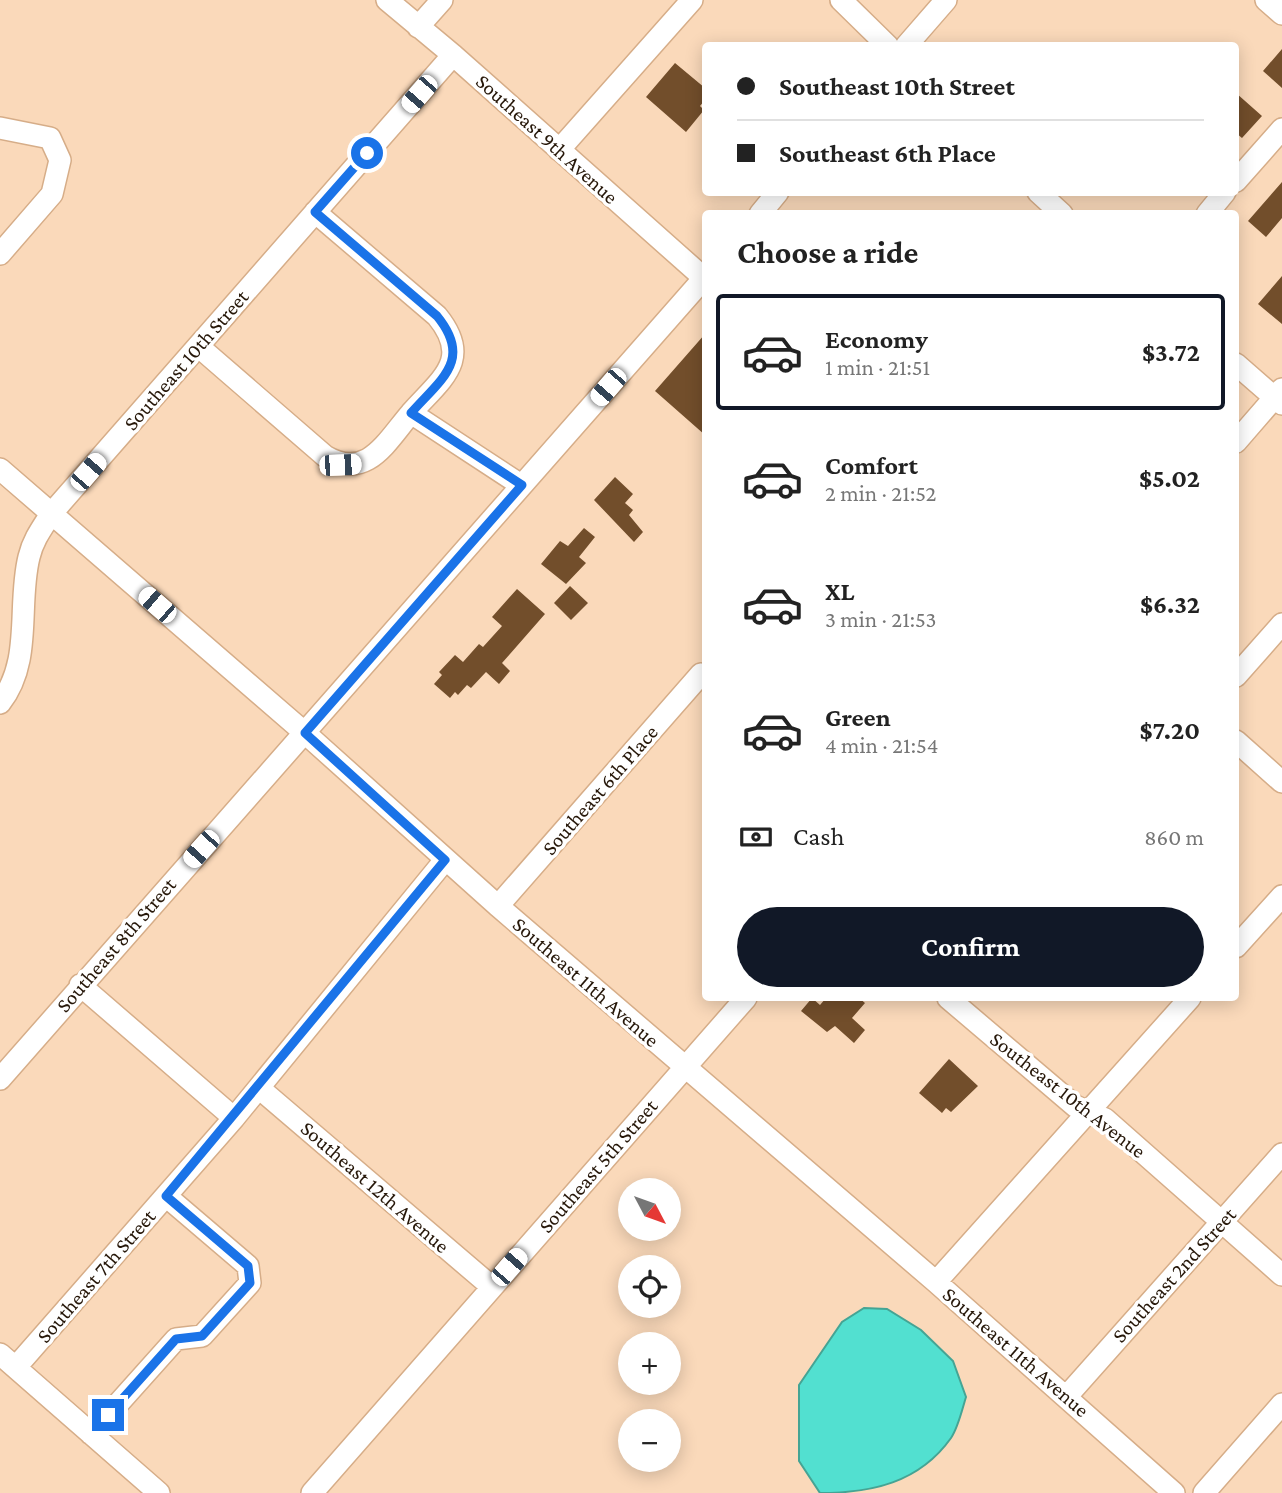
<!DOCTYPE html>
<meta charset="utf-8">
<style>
body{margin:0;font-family:"Crimson Pro",serif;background:#f6f6f6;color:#222;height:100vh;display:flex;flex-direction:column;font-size:26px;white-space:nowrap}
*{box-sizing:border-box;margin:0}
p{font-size:23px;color:#767676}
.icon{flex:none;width:38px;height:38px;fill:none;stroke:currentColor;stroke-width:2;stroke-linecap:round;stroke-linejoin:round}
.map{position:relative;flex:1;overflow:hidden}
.side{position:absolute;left:702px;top:210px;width:537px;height:791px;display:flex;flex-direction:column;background:#fff;border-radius:7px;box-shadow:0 4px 18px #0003}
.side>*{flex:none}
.banner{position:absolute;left:702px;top:42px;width:537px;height:154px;border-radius:7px;box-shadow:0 4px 18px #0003;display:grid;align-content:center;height:154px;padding:0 35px;background:#fff}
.needle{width:46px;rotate:131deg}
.buttons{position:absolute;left:618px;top:1178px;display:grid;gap:14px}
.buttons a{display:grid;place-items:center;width:63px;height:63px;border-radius:50%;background:#fff;box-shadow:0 4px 18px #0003;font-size:35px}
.end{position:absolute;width:32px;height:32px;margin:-16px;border:9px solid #1a73e8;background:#fff;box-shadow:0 0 0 4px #fff}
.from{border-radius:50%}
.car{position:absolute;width:21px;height:42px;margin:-21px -10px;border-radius:9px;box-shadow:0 0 5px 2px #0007;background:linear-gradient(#fff 24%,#345 0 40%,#fff 0 76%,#345 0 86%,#fff 0)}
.banner b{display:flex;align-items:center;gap:24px;height:66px;font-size:26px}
.banner b+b{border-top:2px solid #e0e0e0}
.banner i{width:18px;height:18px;background:#222}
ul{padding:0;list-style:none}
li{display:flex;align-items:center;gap:21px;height:116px;margin:0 14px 10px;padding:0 21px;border:4px solid transparent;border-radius:7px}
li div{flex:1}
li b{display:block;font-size:26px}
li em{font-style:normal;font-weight:700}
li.active{border-color:#111827}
li>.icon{width:63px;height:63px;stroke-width:1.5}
h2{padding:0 35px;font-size:32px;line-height:84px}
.pay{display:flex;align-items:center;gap:18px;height:77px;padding:0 35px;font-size:26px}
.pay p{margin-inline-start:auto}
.button{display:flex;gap:14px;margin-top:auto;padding:14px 35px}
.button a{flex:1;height:80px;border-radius:42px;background:#111827;color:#fff;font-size:28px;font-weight:700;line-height:80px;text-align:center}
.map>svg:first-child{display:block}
</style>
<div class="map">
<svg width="1282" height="1493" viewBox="0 0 1282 1493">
<rect width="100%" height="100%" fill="#fad9ba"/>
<path fill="#52e0d0" stroke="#45a494" stroke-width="2" d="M864,1308L887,1309L921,1330L953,1361L966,1397C962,1410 958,1428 951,1438C919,1483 871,1493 820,1493L799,1461V1385L842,1322Z"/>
<path fill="#724e2b" d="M1282,49V88L1263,71Z
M675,63L705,88V100L700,106L704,110L686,132L646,97Z
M1236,93L1262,116L1242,138L1236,133Z
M1282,182V218L1266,237L1248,221Z
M1282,276V324L1258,304Z
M705,334V435L655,391Z
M615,477L633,494L625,503L633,510L629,515L643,532L634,542L594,500Z
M584,528L595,537L579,557L586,563L566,584L541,564L560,541L568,546Z
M570,586L588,603L571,620L554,603Z
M517,589L545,614L502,663L510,671L499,684L486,672L471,688L467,685L458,695L455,692L450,698L434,684L442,675L439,672L455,655L463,662L479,644L483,647L502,626L492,617Z
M812,998L820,1005L826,998H859L865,1003L852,1018L865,1030L854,1043L835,1026L827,1032L801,1011Z
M949,1059L978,1086L951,1112L946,1108L942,1113L919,1093Z"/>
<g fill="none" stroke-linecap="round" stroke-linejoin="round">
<g stroke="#d6ad88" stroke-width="24">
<path id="minor" d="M387,0L453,55L705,279
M841,0L888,46
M1266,0L1282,14
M418,27L442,0
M906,46L946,0
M0,128L50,138L60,160L52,194L0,254
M559,150L692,0
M1236,181L1282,129
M1038,192L1062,214
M315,212L437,316C473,360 441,379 411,413
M760,214L778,192
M1207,214L1225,192
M198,346L325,456C367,481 386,442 411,413L521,485
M1236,364L1282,404
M1236,442L1282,389
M0,469L305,733L498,906L936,1282L1174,1493
M1236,676L1282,624
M0,703C33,661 17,605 29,557C33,540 42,528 51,514L453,55
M1236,741L1282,782
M498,906L701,674
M1236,947L1282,896
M80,985L234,1118
M948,998L1075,1106L1105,1119L1282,1275
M0,1079L705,277
M259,1088L492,1287
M936,1282L1190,998
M0,1354L159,1493
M16,1367L234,1118L445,860
M1067,1396L1282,1154
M91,1434L176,1339L202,1336L250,1283L248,1266L166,1196
M312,1493L746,998
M1204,1493L1282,1404"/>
</g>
<use href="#minor" stroke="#fff" stroke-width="21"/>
</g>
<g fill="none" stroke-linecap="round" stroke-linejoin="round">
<path stroke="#1a73e8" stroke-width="9" d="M108,1415L176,1339L202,1336L250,1283L248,1266L166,1196L445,860L305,733L522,485L411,413C441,379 473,360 437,316L315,212L367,153"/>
</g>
<g text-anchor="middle" stroke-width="7" stroke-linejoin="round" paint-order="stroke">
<g font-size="21" fill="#261709" stroke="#fff">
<text transform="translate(547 139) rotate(42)" y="7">Southeast 9th Avenue</text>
<text transform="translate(186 360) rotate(-49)" y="7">Southeast 10th Street</text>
<text transform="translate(600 790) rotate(-49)" y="7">Southeast 6th Place</text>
<text transform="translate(116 945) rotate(-49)" y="7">Southeast 8th Street</text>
<text transform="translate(586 982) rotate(41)" y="7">Southeast 11th Avenue</text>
<text transform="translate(1068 1095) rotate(38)" y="7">Southeast 10th Avenue</text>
<text transform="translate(598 1166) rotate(-49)" y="7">Southeast 5th Street</text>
<text transform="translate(375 1187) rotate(41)" y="7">Southeast 12th Avenue</text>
<text transform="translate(1174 1275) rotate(-48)" y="7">Southeast 2nd Street</text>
<text transform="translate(96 1276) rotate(-49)" y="7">Southeast 7th Street</text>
<text transform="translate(1016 1352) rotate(41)" y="7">Southeast 11th Avenue</text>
</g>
</g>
</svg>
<div class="buttons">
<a><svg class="needle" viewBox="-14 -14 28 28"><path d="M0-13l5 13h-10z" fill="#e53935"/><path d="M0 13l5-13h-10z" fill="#767676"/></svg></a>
<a><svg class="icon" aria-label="locate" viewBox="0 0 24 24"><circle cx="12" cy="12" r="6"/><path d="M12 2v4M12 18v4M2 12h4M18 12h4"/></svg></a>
<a>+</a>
<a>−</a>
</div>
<i class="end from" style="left:367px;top:153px"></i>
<i class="end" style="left:108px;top:1415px"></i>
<i class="car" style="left:419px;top:94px;rotate:221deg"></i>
<i class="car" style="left:608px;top:387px;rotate:221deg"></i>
<i class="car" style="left:340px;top:465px;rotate:88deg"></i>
<i class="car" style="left:88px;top:472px;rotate:41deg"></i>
<i class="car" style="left:157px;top:605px;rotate:311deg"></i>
<i class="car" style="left:201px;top:849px;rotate:222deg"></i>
<i class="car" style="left:509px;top:1267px;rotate:41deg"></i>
<div class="banner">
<b><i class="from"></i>Southeast 10th Street</b>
<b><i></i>Southeast 6th Place</b>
</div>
<section class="side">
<h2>Choose a ride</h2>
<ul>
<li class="active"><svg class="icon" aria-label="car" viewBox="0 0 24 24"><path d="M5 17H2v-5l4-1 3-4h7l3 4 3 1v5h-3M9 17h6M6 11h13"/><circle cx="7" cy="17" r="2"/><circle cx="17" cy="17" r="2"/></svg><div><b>Economy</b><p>1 min · 21:51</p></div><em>$3.72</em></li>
<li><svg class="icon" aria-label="car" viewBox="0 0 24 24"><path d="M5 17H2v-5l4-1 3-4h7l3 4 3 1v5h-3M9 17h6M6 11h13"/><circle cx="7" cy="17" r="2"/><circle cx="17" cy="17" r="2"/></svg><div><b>Comfort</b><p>2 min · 21:52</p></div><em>$5.02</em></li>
<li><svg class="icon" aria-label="car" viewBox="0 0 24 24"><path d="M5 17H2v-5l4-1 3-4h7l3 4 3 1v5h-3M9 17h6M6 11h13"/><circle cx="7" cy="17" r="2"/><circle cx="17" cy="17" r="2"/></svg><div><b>XL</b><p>3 min · 21:53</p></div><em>$6.32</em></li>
<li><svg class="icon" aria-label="car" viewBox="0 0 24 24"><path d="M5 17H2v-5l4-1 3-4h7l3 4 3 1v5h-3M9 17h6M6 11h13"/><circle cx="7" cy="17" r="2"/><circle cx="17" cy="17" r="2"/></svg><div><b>Green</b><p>4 min · 21:54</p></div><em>$7.20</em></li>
</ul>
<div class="pay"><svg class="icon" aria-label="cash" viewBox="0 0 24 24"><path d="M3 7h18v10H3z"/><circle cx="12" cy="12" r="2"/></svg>Cash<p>860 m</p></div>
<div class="button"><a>Confirm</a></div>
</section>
</div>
